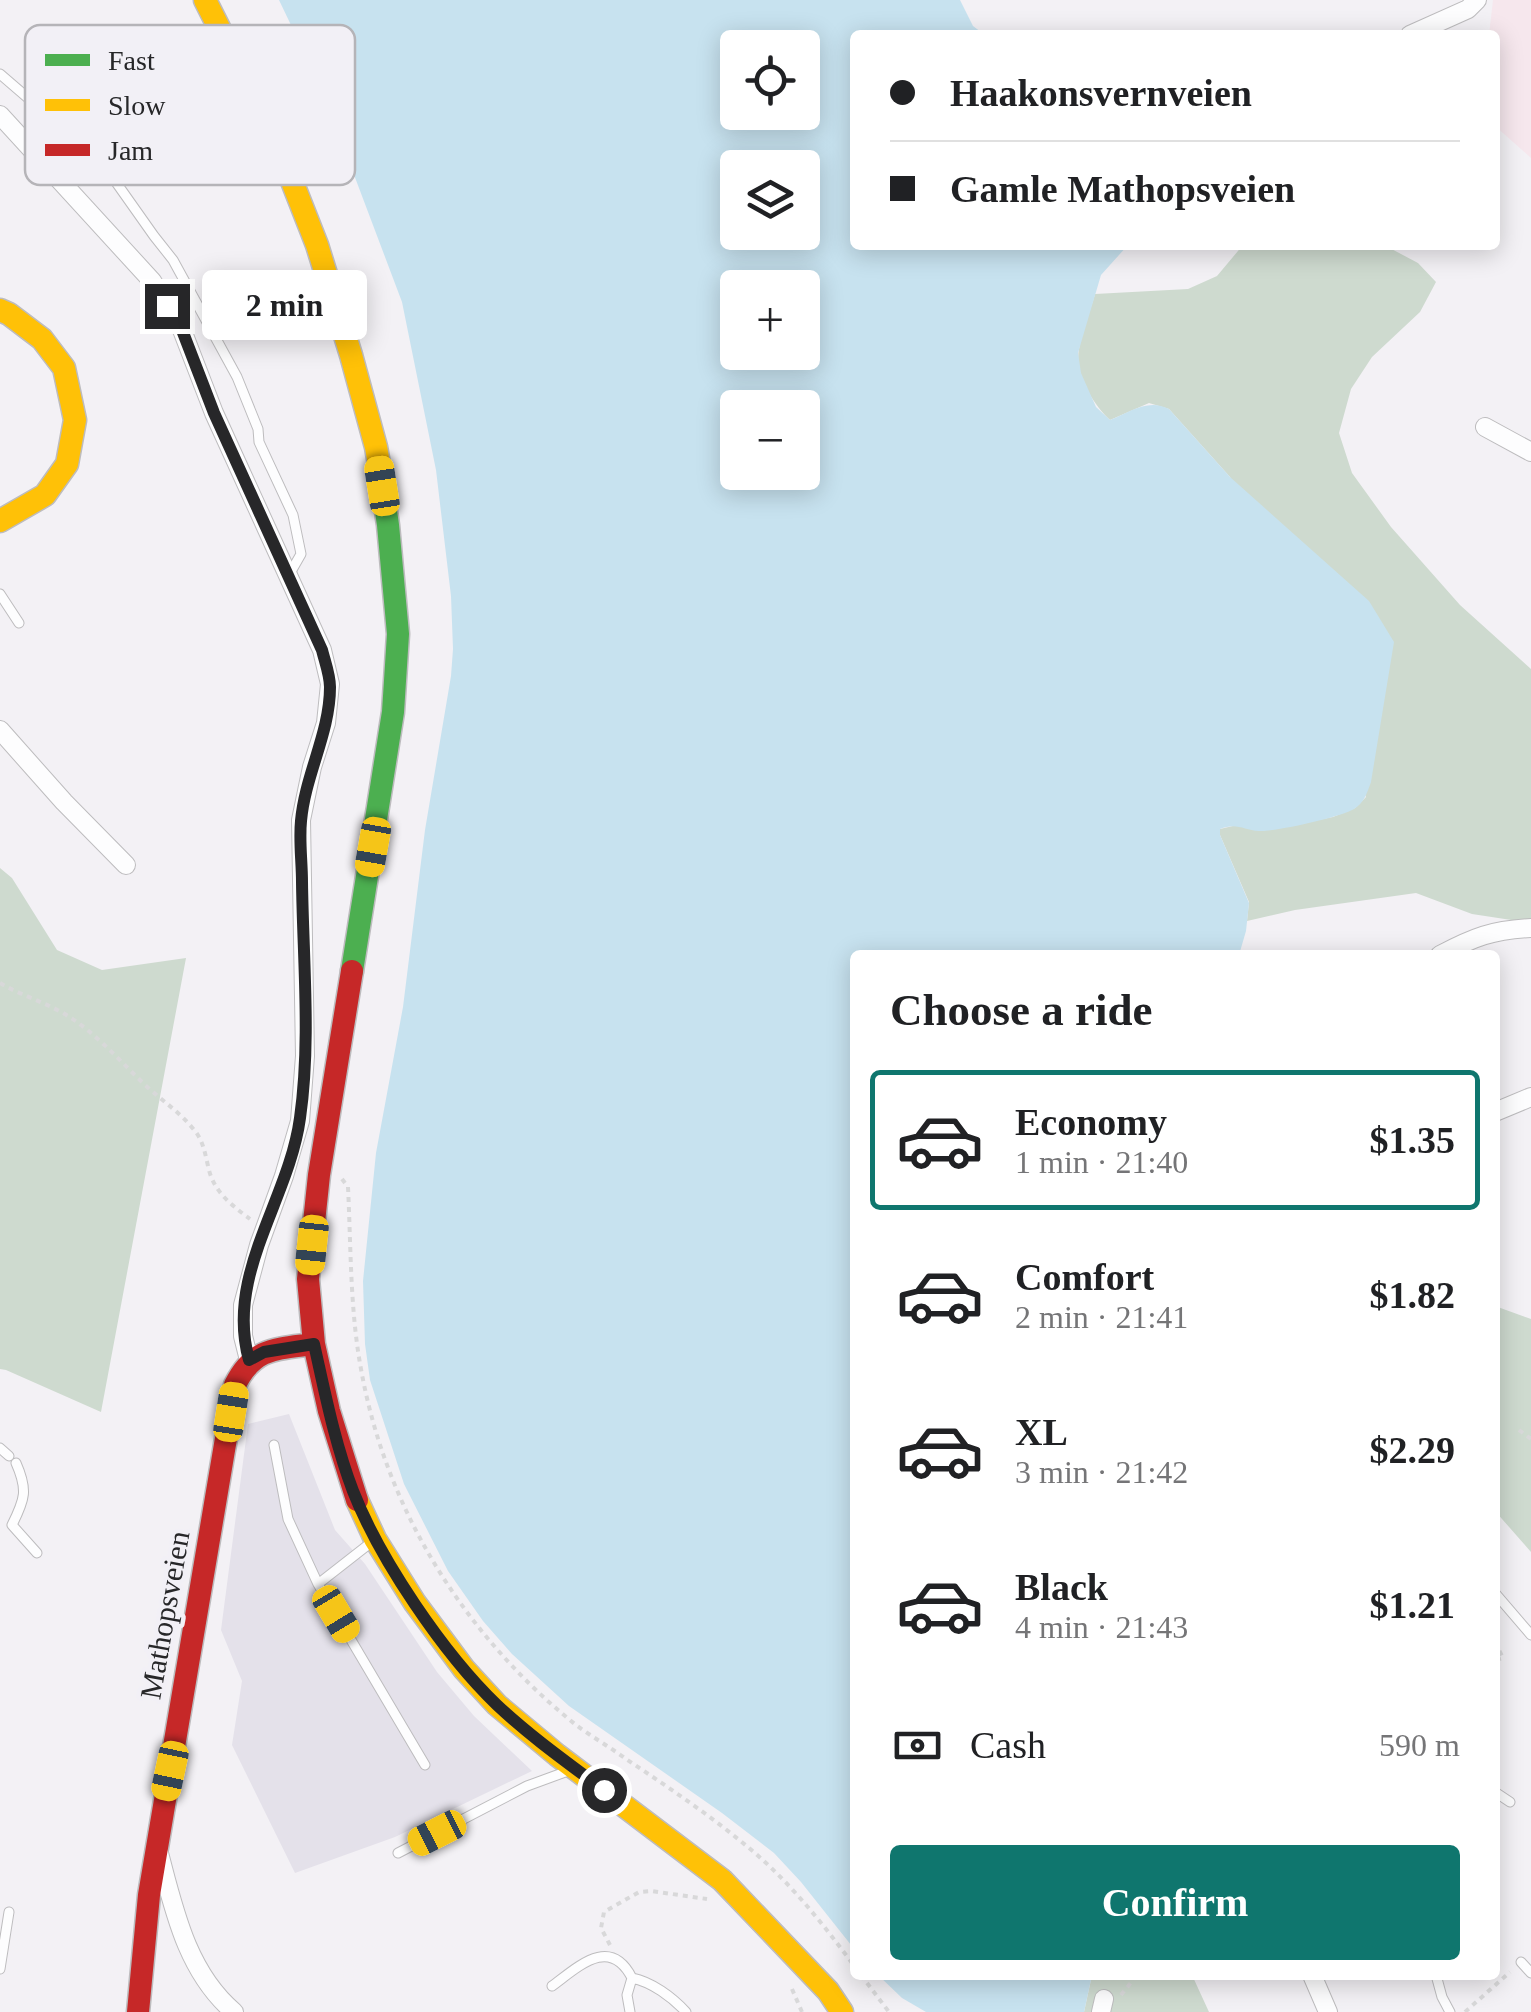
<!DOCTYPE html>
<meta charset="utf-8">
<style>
body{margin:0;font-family:"Times New Roman",serif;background:#f2f2f2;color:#202124;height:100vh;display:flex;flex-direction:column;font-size:38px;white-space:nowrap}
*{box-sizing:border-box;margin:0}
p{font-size:32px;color:#757577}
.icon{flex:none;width:55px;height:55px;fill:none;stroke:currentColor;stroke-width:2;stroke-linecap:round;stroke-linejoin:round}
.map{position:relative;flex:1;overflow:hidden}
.side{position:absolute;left:850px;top:950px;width:650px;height:1030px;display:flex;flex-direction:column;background:#fff;border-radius:10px;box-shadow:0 5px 25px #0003}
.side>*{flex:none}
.hud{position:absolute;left:850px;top:30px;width:650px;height:220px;border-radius:10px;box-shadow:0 5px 25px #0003;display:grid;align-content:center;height:220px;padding:0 40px;background:#fff}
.buttons{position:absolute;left:720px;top:30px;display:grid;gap:20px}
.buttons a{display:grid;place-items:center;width:100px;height:100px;border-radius:10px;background:#fff;box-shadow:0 5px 25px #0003;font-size:50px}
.end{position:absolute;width:45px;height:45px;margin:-22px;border:12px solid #272729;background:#fff;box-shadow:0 0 0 5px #fff}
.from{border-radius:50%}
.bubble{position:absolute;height:70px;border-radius:10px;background:#fff;box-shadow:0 5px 25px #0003;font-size:32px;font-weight:600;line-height:70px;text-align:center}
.car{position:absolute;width:30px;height:60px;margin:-30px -15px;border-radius:12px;box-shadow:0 0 8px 2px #0007;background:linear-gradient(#f5c518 24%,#345 0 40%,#f5c518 0 76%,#345 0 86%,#f5c518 0)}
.hud b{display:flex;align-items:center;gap:35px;height:95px;font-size:38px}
.hud b+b{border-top:2px solid #e0e0e0}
.hud i{width:25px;height:25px;background:#202124}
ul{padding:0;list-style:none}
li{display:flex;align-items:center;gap:30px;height:140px;margin:0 20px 15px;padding:0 20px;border:5px solid transparent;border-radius:10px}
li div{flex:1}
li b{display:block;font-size:38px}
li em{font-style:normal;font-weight:600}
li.active{border-color:#0f766e}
li>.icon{width:90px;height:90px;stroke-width:1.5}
h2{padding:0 40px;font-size:45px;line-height:120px}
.pay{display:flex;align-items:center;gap:25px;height:110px;padding:0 40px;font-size:38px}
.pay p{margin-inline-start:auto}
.cta{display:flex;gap:20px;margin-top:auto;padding:20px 40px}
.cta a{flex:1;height:115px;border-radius:10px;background:#0f766e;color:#fff;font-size:40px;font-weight:600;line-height:115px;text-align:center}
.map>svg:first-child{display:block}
</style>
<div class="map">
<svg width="1531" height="2012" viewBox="0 0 1531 2012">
<rect width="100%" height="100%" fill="#f3f1f5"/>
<path fill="#e4e1ea" d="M289,1414L335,1530L365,1564L437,1672L474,1716L532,1771L395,1837L295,1873L232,1745L242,1681L221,1630L248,1424Z"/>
<path fill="#f6e7ed" d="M1493,0H1531V158L1495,126V35H1489Z"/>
<path fill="#cedacf" d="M1243,245H1384L1418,263L1436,282L1420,312L1372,357L1351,389L1339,433L1352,473L1391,527L1460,605L1531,669V923L1472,914L1416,893L1295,910L1247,921L1249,902L1220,835V829L1237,825L1261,831L1333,817L1355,808L1366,797L1230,477L1169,409L1149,403L1110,420C1093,404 1074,374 1079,349C1082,330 1090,312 1095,294L1188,289L1217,276Z
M0,868L12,878L57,950L102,970L186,958L101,1412L6,1370L0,1369Z
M1495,1306L1531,1319V1552L1495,1511Z
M1092,1975H1192L1209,2012H1084Z"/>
<path fill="#c7e2ef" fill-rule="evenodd" d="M279,0H960L973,26L985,35H855V245H1128L1101,275L1078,353L1081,373L1096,407L1110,420C1130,412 1148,398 1169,409L1230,477L1369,601L1394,642L1371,782C1367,793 1364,803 1354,809C1341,817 1275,832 1259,831C1244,830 1236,822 1220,829V835L1249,903L1246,931L1239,955H855V1950L801,1882L774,1853L722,1813L569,1706L512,1654L483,1621L448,1571L404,1484L370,1380L365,1344L363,1281L376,1153L403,1007L425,830L451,676L453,649L451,596L436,470L402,302L322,90ZM738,48H802V112H738ZM738,168H802V232H738ZM738,288H802V352H738ZM738,408H802V472H738Z
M878,1975H1092L1084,2012H926L902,1998Z"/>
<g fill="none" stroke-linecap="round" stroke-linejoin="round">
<g stroke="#bdbcbe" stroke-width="11">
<path id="lane" d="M0,74L101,161L154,236L173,260L237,377L258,429L259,442L293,515L301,554L289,575
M0,594L19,623
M274,1445L288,1519L318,1584
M0,1448L9,1456
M16,1463C28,1490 25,1499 12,1525L37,1553
M373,1541L318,1584L425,1765
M1495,1593L1531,1635
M1495,1792L1510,1802
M398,1853L527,1786L568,1771
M1521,1962L1531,1973
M0,1969L9,1912
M1436,1975L1442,1997L1450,2012
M632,1978C652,1982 672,1997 686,2012
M552,1986C578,1967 610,1935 632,1978L627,1995L630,2012"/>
</g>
<g stroke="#bdbcbe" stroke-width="20">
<path id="street" d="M1410,35L1468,9L1477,0
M0,115L152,281L182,330L214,413L322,650L330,684L326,723L312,767L301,820L305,1056L300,1121L284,1176L259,1245L243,1305V1336L249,1360
M1485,427L1531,452
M0,730L64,802L126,865
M1440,955C1474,937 1492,930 1531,928
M1495,1112L1531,1097
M159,1853C174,1910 187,1972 234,2012
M1312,1975L1328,2012
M1101,2012L1104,1999"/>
</g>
<g stroke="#bdbcbe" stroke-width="25">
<path id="fast" d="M352,971L393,712L398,634L388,525L380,470"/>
</g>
<g stroke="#bdbcbe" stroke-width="25">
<path id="slow" d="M205,0L277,143L317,245L351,355L376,447L380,470
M0,310L9,314L42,339L64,368L75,420L67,464L45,495L0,521
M357,1500L375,1539L415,1603L464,1669L497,1705L557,1755L722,1880L828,1991L842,2012"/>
</g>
<g stroke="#bdbcbe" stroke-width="25">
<path id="jam" d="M352,971L319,1175L308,1279L314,1344L329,1411L357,1500
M138,2012L149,1895L235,1385C254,1347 276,1349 314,1344"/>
</g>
<path stroke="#d8d8d9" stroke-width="4" stroke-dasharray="5 5" stroke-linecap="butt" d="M0,983C20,995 42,1001 63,1013C94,1031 118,1059 144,1084C161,1100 180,1112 195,1131C203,1141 205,1153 208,1166C213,1191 230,1204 250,1219
M342,1179L348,1187C351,1248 350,1310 361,1369C386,1510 465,1636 576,1725C592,1737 610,1747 626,1759C668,1787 711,1816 749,1848C790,1882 823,1924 855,1967
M1519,1430L1531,1439
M1495,1642L1503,1658L1495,1660
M610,1945L601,1928L604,1912L639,1892L651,1891L707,1899
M861,1975L889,2012
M792,1989L802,2012
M1121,1995L1137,1975
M1465,2012L1510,1972"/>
<use href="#lane" stroke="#fdfdfe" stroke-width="9"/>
<use href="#street" stroke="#fdfdfe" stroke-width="18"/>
<use href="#fast" stroke="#4caf50" stroke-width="22"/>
<use href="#slow" stroke="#ffc107" stroke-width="22"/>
<use href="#jam" stroke="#c62828" stroke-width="22"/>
</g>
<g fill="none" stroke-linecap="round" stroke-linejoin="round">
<path stroke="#272729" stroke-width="12" d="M167,306L182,330L214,413L322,650C325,662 330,675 330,687C330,733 305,775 301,821C299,841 302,862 302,882C303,960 311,1041 300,1118C289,1200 225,1274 249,1360L264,1352L314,1344C325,1393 335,1444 353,1491C380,1560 444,1654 497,1705C530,1736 568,1763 604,1790"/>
</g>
<g text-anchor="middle" stroke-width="9" stroke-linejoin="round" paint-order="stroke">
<g font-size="30" fill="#272729" stroke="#f2f0f6">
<text transform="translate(165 1615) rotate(-80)" y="10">Mathopsveien</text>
</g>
</g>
<rect x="25" y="25" width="330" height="160" rx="15" fill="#f2f0f6" stroke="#b5b4b8" stroke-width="2.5"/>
<rect x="45" y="54" width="45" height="12" fill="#4caf50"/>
<rect x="45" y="99" width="45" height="12" fill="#ffc107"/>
<rect x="45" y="144" width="45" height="12" fill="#c62828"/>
<g font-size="28" fill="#272729">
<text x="108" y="70">Fast</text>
<text x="108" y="115">Slow</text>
<text x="108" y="160">Jam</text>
</g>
</svg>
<div class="buttons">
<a><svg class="icon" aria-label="locate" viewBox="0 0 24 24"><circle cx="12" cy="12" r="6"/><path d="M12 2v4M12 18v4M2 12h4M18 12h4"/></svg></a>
<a><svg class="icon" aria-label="layers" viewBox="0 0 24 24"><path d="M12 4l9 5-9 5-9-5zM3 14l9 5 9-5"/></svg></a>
<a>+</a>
<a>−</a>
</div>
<i class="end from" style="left:604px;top:1790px"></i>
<i class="end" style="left:167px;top:306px"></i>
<div class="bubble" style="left:202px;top:270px;width:165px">2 min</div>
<i class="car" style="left:382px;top:486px;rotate:351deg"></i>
<i class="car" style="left:373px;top:847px;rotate:190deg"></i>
<i class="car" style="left:312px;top:1245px;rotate:186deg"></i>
<i class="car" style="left:231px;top:1412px;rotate:9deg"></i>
<i class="car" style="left:336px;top:1614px;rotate:149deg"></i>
<i class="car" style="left:170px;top:1771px;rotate:192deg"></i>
<i class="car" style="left:437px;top:1833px;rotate:243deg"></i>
<div class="hud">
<b><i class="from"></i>Haakonsvernveien</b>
<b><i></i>Gamle Mathopsveien</b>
</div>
<section class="side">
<h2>Choose a ride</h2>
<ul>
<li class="active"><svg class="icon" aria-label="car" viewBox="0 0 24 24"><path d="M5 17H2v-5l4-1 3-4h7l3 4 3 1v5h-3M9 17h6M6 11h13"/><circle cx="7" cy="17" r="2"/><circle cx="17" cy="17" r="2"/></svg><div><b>Economy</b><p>1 min · 21:40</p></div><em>$1.35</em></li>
<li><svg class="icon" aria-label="car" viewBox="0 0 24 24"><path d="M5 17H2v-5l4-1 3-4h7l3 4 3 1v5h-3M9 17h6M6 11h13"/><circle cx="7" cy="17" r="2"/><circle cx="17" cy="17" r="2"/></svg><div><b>Comfort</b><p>2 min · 21:41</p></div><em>$1.82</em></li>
<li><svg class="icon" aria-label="car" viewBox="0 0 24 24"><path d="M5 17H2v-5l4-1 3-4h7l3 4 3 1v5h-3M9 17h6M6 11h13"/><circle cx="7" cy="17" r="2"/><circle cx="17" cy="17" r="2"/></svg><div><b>XL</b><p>3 min · 21:42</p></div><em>$2.29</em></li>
<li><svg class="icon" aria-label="car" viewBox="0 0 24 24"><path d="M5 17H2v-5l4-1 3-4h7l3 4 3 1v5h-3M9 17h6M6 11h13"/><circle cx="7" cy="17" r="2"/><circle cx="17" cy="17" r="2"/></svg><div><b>Black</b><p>4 min · 21:43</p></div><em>$1.21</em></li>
</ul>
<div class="pay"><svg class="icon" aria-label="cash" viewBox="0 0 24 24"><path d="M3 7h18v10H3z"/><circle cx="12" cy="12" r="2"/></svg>Cash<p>590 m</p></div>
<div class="cta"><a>Confirm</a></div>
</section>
</div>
